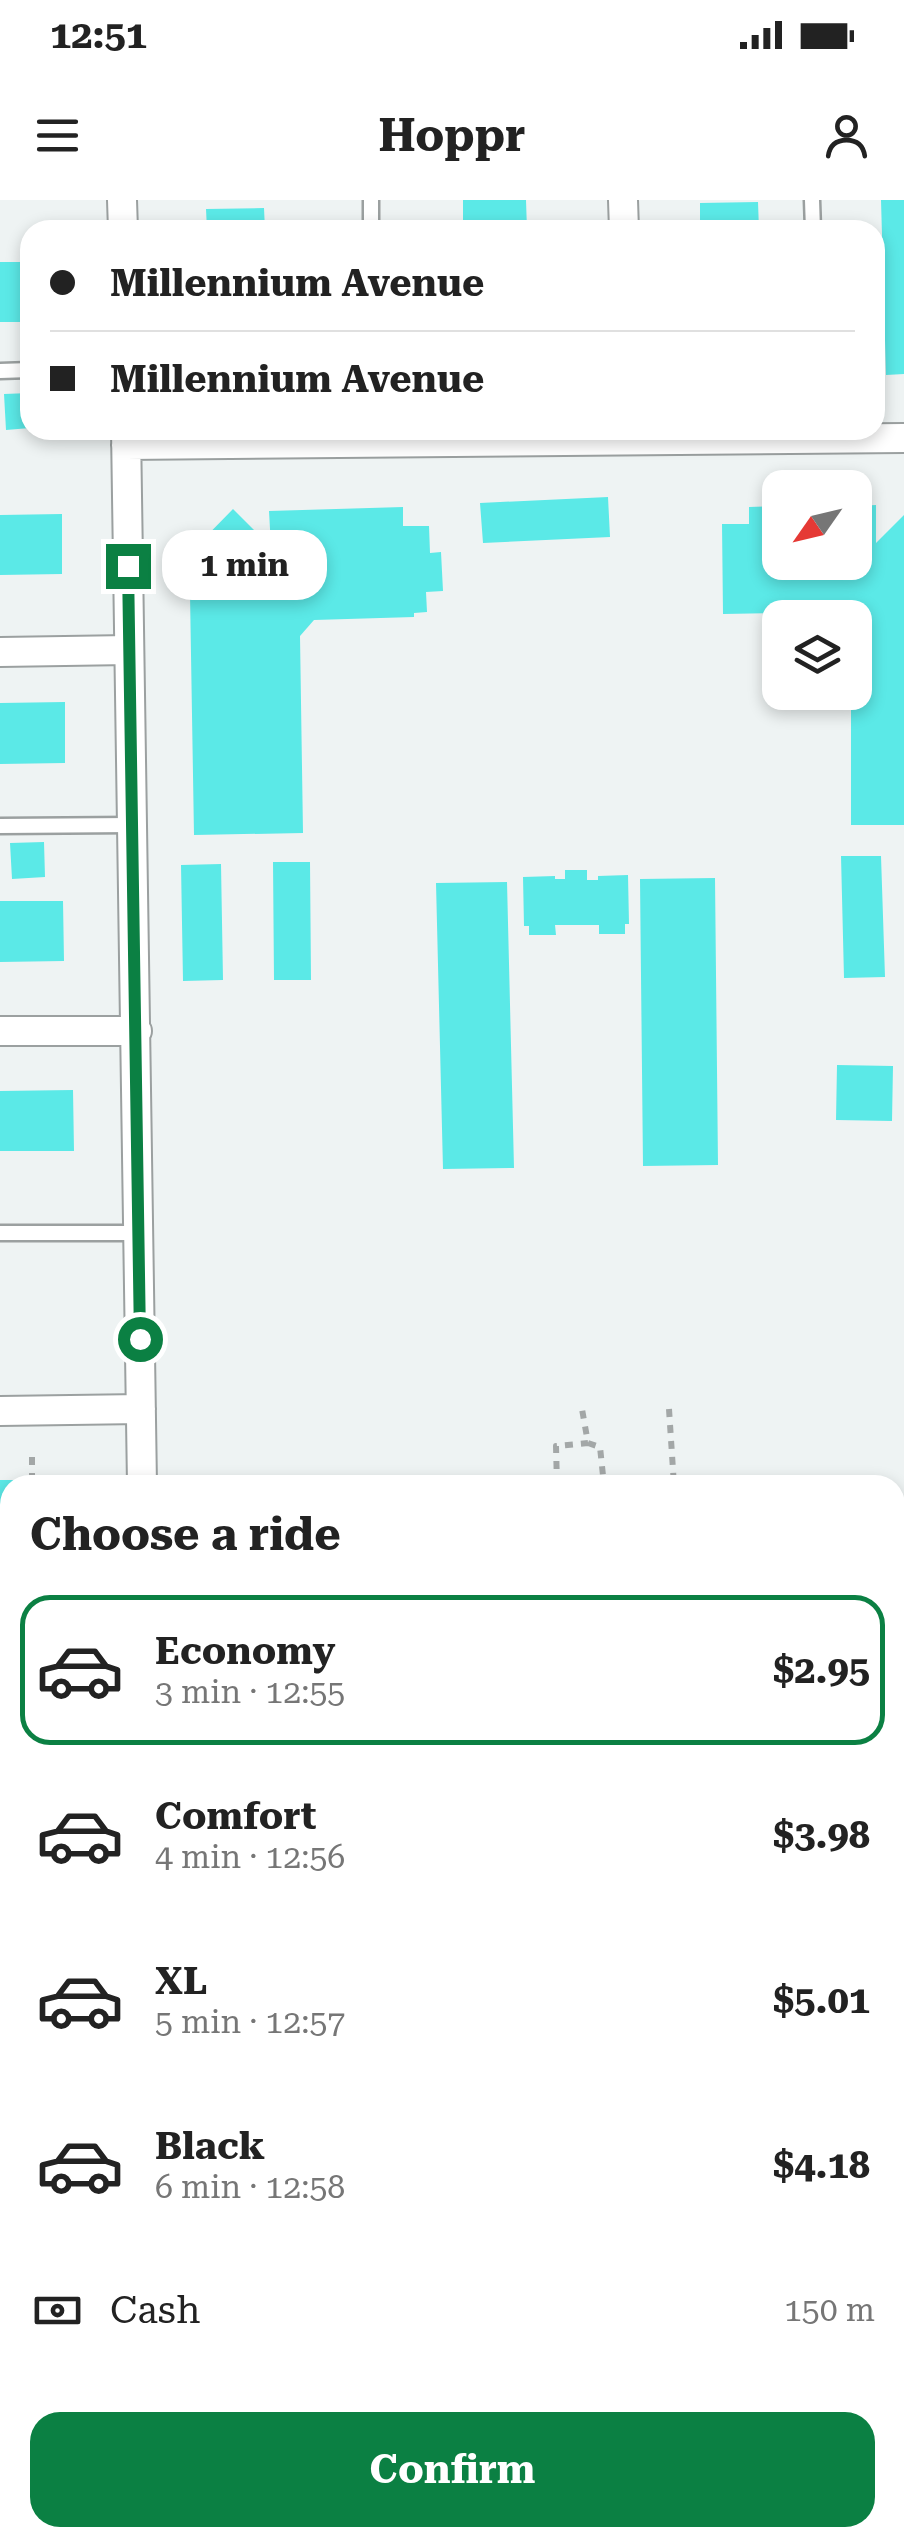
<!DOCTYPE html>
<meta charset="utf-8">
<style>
body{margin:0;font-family:"Roboto Serif",serif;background:#f6f6f6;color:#222;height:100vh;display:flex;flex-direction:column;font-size:38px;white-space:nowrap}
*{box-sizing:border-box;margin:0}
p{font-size:32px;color:#767676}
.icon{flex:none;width:55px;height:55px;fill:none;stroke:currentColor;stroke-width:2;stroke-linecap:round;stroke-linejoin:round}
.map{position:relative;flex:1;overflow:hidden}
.sheet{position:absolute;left:0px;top:1275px;width:905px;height:1072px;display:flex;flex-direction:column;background:#fff;border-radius:30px 30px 0 0;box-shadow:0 5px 15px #0003}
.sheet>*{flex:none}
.guide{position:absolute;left:20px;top:20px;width:865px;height:220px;border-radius:30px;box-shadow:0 5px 15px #0003;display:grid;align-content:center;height:220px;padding:0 30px;background:#fff}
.needle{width:65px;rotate:236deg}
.buttons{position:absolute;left:762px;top:270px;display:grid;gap:20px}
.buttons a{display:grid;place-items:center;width:110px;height:110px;border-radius:20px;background:#fff;box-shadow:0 5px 15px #0003;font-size:50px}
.end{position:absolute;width:45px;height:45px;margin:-22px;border:12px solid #0b8043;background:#fff;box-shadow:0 0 0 5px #fff}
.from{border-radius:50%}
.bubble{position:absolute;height:70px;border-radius:30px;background:#fff;box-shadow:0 5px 15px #0003;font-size:32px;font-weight:700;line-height:70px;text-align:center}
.guide b{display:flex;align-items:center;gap:35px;height:95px;font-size:38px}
.guide b+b{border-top:2px solid #e0e0e0}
.guide i{width:25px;height:25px;background:#222}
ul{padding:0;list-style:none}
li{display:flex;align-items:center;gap:30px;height:150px;margin:0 20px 15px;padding:0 10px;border:5px solid transparent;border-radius:30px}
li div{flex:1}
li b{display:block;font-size:38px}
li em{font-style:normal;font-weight:700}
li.selected{border-color:#0b8043}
li>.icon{width:90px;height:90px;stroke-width:1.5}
h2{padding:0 30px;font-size:45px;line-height:120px}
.pay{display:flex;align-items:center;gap:25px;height:110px;padding:0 30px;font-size:38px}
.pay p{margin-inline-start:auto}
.action{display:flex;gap:20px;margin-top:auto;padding:20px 30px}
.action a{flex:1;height:115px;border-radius:30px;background:#0b8043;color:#fff;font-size:40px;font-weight:700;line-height:115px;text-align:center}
.status{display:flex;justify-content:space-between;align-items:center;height:70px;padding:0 50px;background:#fff;direction:ltr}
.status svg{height:28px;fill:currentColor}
header{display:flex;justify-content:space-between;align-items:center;height:130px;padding:0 30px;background:#fff;font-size:45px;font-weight:700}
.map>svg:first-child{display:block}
</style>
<div class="status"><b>12:51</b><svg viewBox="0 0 49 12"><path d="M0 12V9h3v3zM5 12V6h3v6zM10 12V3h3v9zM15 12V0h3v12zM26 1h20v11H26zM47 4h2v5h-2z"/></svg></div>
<header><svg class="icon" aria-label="menu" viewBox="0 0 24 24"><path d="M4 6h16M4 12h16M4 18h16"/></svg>Hoppr<svg class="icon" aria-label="person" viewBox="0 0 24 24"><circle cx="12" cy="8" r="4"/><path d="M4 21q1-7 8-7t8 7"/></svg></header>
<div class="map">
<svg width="904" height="2347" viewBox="0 0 904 2347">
<rect width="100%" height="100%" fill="#eef3f3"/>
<path fill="#5be9e7" d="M463,0H526L527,30H463Z
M881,0H904V174L886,175Z
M758,2L759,30H700V3Z
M264,8L265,30H207L206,9Z
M311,23L344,24V30H310Z
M0,62H30V122H0Z
M30,193V228L6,230L4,194Z
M608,297L610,337L483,343L480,303Z
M876,305V343L904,315V625H851V492H855V418H839L835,412L723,414L722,324H749V307L780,306V362H855V306Z
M403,307V326H429L430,353L441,352L443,391L426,392L427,412L414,413V417L314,420L300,436L303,633L194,635L190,394L223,393L187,356L233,309L271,347L269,311Z
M62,314V374L0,375V315Z
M65,502V563L0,564V503Z
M44,642L45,677L12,679L10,643Z
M841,656H881L885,777L844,778Z
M273,662H310L311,780H274Z
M221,664L223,780L183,781L181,665Z
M565,670H587V680H598V676L628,675L629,724H625V734H599V725H555L556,735H529V726H524L523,677L555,676V679H565Z
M715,678L718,965L643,966L640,679Z
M507,682L514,968L443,969L436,683Z
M0,701H63L64,761L0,762Z
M837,865L893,866L892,921L836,920Z
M73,890L74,951H0V891Z
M0,1280H15V1285H10V1650H0Z
M895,1698H904V1875H895Z
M0,1786H10V2038H0Z
M895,2263H904V2326H895Z
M0,2275H10V2338H70V2342L0,2343Z"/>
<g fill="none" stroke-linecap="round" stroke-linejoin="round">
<g stroke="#9ba0a0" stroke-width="19">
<path id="service" d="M371,0V30
M812,0L813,30
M0,171L30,170
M0,626L132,625
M0,1033H139
M891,2347L904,2346"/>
</g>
<g stroke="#9ba0a0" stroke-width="32">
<path id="minor" d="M122,0L123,30
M623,0L624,30
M126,230L142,1285
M126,245L904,238
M0,452L129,450
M0,831H137
M0,1211L141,1209
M895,1426L904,1430
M895,1566L904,1564
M0,1703H10
M895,2183H904
M0,2194H10
M545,2338V2347
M130,2347L133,2338"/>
</g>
<path stroke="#a3a7a7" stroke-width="6" stroke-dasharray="8 8" stroke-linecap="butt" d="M669,1209L674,1285
M588,1243L600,1247L604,1285
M32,1257V1285
M557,1285L556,1246L588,1243L582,1209
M895,1475L904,1474
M895,1523H904
M895,1651L904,1650
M9,1846H10
M895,1887H904
M895,1918L904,1922
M895,1948L904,1953
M0,2053H10"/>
<use href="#service" stroke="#fff" stroke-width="14"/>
<use href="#minor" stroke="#fff" stroke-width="28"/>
</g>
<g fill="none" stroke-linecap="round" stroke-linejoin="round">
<path stroke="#0b8043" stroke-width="12" d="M128,366L140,1139"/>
</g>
</svg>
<div class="buttons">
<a><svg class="needle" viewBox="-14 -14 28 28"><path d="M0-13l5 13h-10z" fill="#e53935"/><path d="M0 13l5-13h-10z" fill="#767676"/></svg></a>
<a><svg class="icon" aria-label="layers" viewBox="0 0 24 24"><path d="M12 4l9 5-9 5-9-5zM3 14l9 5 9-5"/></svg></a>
</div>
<i class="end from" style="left:140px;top:1139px"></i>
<i class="end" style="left:128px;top:366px"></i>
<div class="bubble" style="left:162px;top:330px;width:165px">1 min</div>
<div class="guide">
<b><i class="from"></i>Millennium Avenue</b>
<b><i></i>Millennium Avenue</b>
</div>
<section class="sheet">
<h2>Choose a ride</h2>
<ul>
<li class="selected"><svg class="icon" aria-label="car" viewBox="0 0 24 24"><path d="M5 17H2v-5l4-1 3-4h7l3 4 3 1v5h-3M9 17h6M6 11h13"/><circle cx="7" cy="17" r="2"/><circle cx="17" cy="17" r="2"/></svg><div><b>Economy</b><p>3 min · 12:55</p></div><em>$2.95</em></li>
<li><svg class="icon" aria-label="car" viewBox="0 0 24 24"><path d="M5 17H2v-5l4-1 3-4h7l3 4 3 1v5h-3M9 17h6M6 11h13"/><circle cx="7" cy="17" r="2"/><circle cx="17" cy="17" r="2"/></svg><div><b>Comfort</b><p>4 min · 12:56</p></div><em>$3.98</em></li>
<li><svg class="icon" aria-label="car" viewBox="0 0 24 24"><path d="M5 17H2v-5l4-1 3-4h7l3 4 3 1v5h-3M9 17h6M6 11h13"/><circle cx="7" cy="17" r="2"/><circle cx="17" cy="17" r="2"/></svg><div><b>XL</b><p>5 min · 12:57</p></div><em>$5.01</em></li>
<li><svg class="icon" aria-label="car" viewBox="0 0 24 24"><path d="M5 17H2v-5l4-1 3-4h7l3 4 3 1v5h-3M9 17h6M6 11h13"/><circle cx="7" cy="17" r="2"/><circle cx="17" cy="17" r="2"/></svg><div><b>Black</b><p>6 min · 12:58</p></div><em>$4.18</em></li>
</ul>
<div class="pay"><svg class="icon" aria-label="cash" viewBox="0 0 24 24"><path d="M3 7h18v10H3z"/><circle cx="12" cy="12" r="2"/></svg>Cash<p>150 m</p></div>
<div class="action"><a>Confirm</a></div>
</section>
</div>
